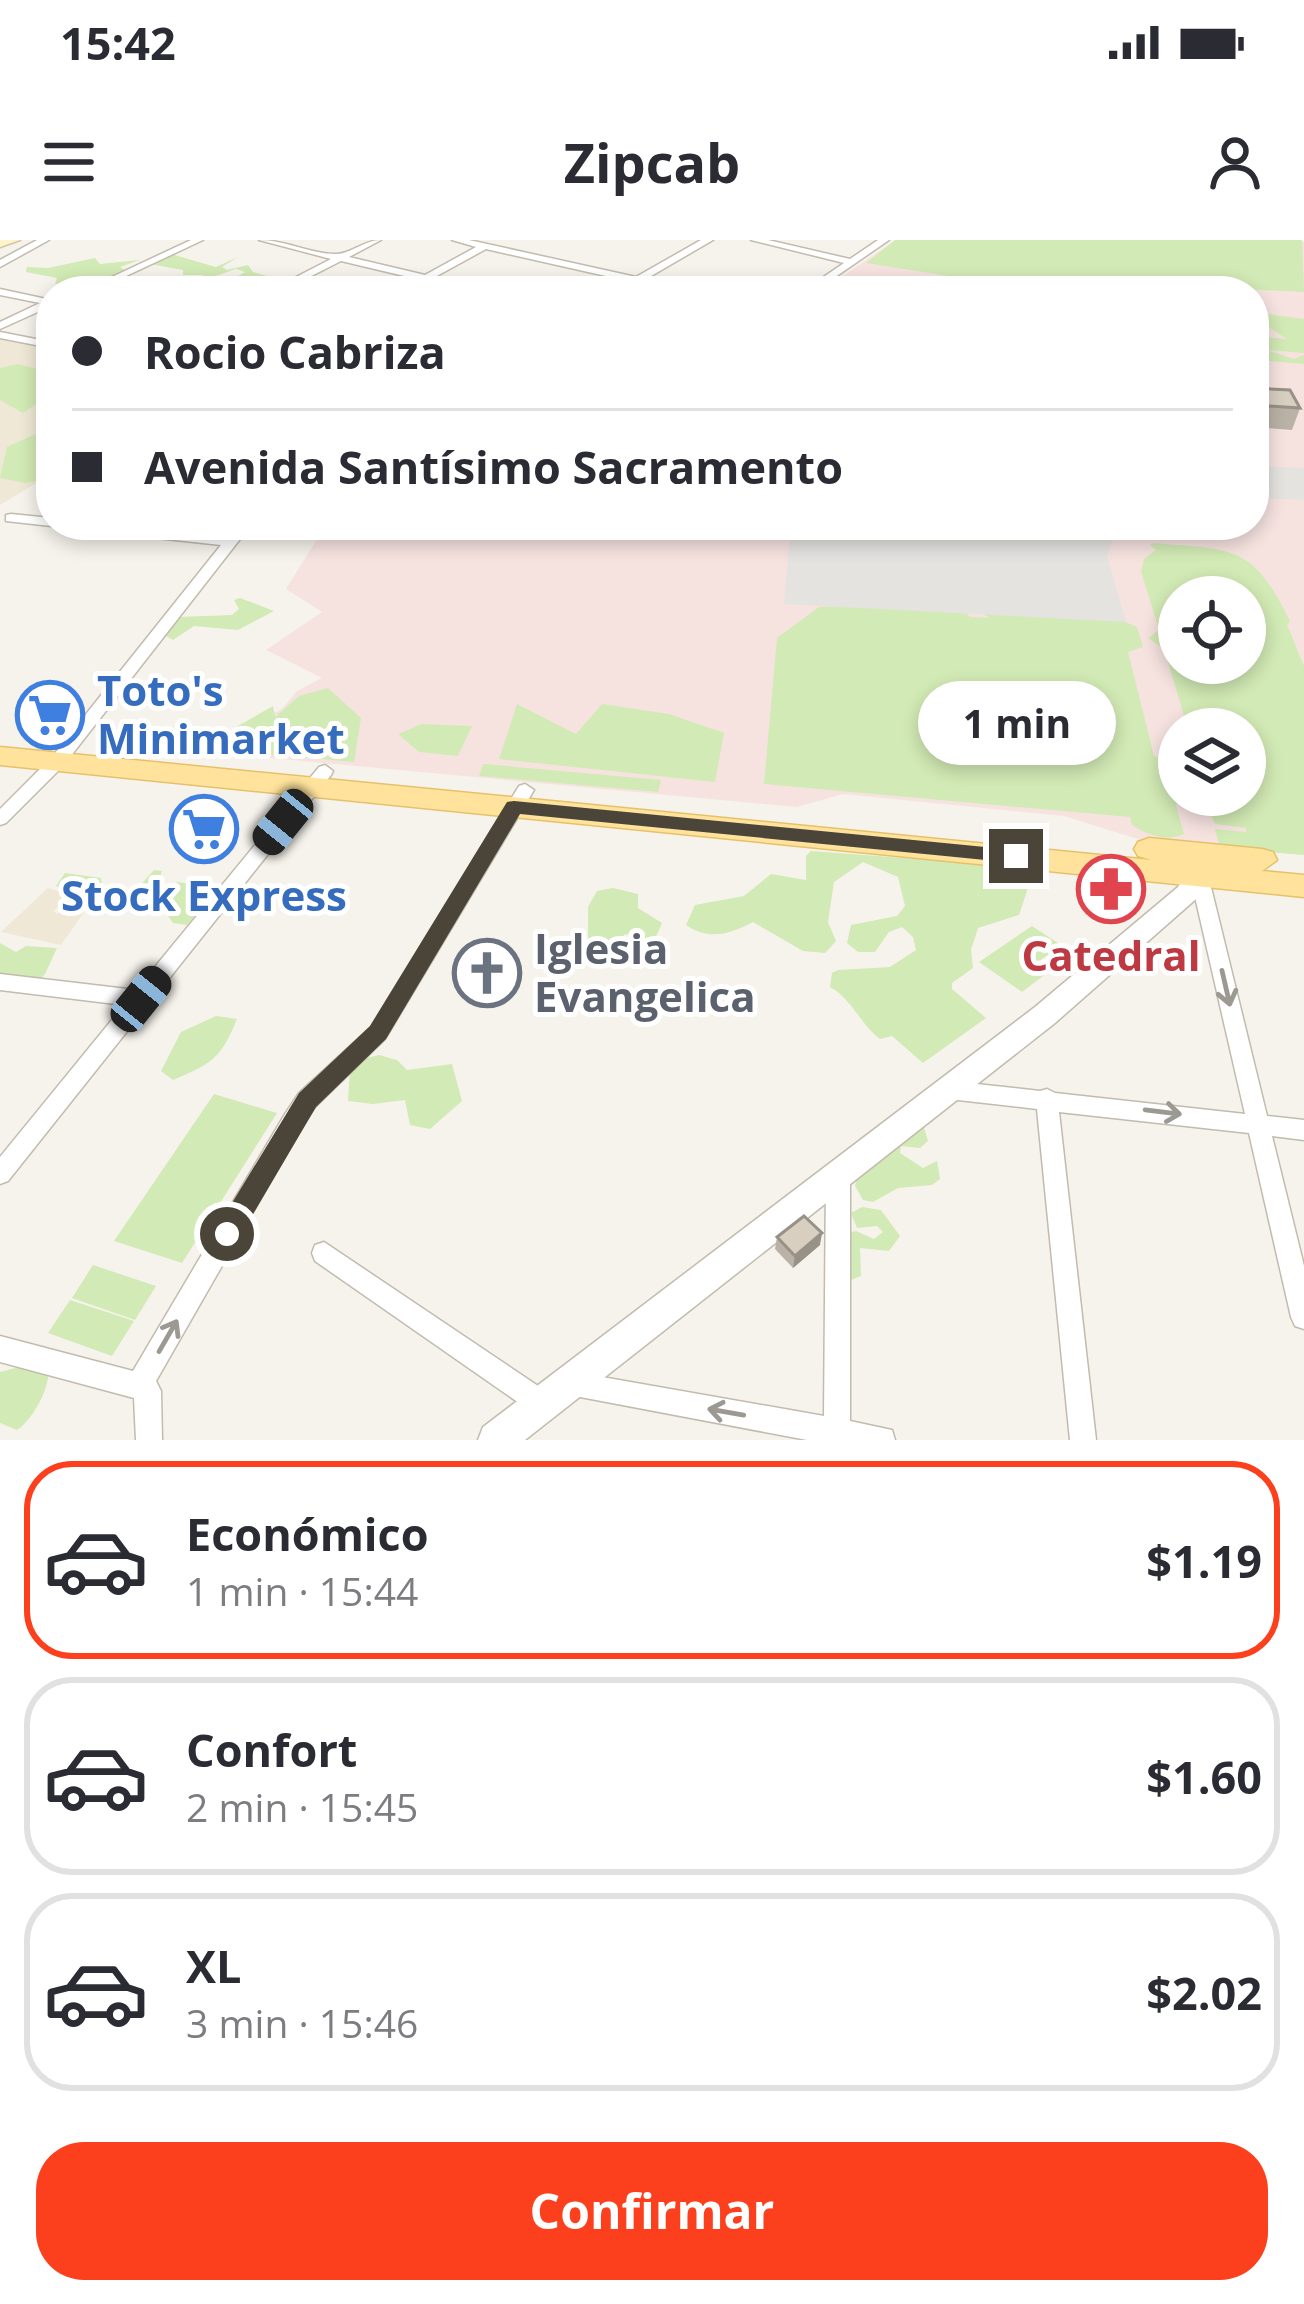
<!DOCTYPE html>
<html lang="es">
<meta charset="utf-8">
<style>
body{margin:0;font-family:"Open Sans",sans-serif;background:#f7f7f7;color:#2b2b33;height:100vh;display:flex;flex-direction:column;font-size:45px;white-space:nowrap}
*{box-sizing:border-box;margin:0}
p{font-size:39px;color:#7c7c81}
.icon{flex:none;width:66px;height:66px;fill:none;stroke:currentColor;stroke-width:2;stroke-linecap:round;stroke-linejoin:round}
.map{position:relative;height:1200px;overflow:hidden}
.details{display:flex;flex-direction:column;background:#fff;flex:1}
.details>*{flex:none}
.banner{position:absolute;left:36px;top:36px;width:1233px;height:264px;border-radius:48px;box-shadow:0 6px 18px #0003;display:grid;align-content:center;height:264px;padding:0 36px;background:#fff}
.buttons{position:absolute;left:1158px;top:336px;display:grid;gap:24px}
.buttons a{display:grid;place-items:center;width:108px;height:108px;border-radius:50%;background:#fff;box-shadow:0 6px 18px #0003;font-size:60px}
.end{position:absolute;width:54px;height:54px;margin:-27px;border:15px solid #4b4439;background:#fff;box-shadow:0 0 0 6px #fff}
.from{border-radius:50%}
.bubble{position:absolute;height:84px;border-radius:42px;background:#fff;box-shadow:0 6px 18px #0003;font-size:39px;font-weight:700;line-height:84px;text-align:center}
.car{position:absolute;width:36px;height:72px;margin:-36px -18px;border-radius:15px;box-shadow:0 0 9px 3px #0007;background:linear-gradient(#222 24%,#8ab4d8 0 40%,#222 0 76%,#8ab4d8 0 86%,#222 0)}
.banner b{display:flex;align-items:center;gap:42px;height:114px;font-size:45px}
.banner b+b{border-top:3px solid #e1e1e2}
.banner i{width:30px;height:30px;background:#2b2b33}
ul{padding:21px 0 0;list-style:none}
li{display:flex;align-items:center;gap:36px;height:198px;margin:0 24px 18px;padding:0 12px;border:6px solid #e1e1e2;border-radius:48px}
li div{flex:1}
li b{display:block;font-size:45px}
li em{font-style:normal;font-weight:700}
li.selected{border-color:#fc3f1d}
li>.icon{width:108px;height:108px;stroke-width:1.5}
.cta{display:flex;gap:24px;margin-top:auto;padding:24px 36px}
.cta a{flex:1;height:138px;border-radius:48px;background:#fc3f1d;color:#fff;font-size:48px;font-weight:700;line-height:138px;text-align:center}
.status{display:flex;justify-content:space-between;align-items:center;height:84px;padding:0 60px;background:#fff;direction:ltr}
.status svg{height:33px;fill:currentColor}
header{display:flex;justify-content:space-between;align-items:center;height:156px;padding:0 36px;background:#fff;font-size:54px;font-weight:700}
.map>svg:first-child{display:block}
</style>
<div class="status"><b>15:42</b><svg viewBox="0 0 49 12"><path d="M0 12V9h3v3zM5 12V6h3v6zM10 12V3h3v9zM15 12V0h3v12zM26 1h20v11H26zM47 4h2v5h-2z"/></svg></div>
<header><svg class="icon" aria-label="menu" viewBox="0 0 24 24"><path d="M4 6h16M4 12h16M4 18h16"/></svg>Zipcab<svg class="icon" aria-label="person" viewBox="0 0 24 24"><circle cx="12" cy="8" r="4"/><path d="M4 21q1-7 8-7t8 7"/></svg></header>
<div class="map">
<svg width="1304" height="1200" viewBox="0 0 1304 1200">
<rect width="100%" height="100%" fill="#f6f3ec"/>
<path fill="#efe8d6" d="M0,91L51,101V234L0,265Z
M48,648L69,654L54,671L57,674L73,660L89,665L61,705L1,692Z"/>
<path fill="#f6e3e0" fill-rule="evenodd" d="M896,0L1304,2V615L1141,600L1064,576L843,554L797,567L259,517L227,507L233,494L282,469L297,451L322,438L266,410L322,372L286,349L326,285H1254V51H821ZM1179,357H1245V423H1179ZM1179,489H1245V555H1179Z"/>
<path fill="#d2eab5" fill-rule="evenodd" d="M895,0H1302L1304,52L1063,40L1058,42L1070,47L1052,51H967L954,44L944,49L891,51L905,43L896,36L951,42L955,37L866,23Z
M164,12L216,27L238,17L222,27L227,30L248,25L253,32L280,40L263,51H244L260,41L238,36L245,32L236,29L210,38L247,40L242,47L175,51L204,35H183V30L149,24Z
M95,18L100,24L140,20L120,27L126,31L98,44H55L57,38L26,32L27,27L48,28Z
M1261,73L1304,79V113L1267,110L1294,119L1304,115V124L1257,120L1254,96L1287,99L1261,82Z
M18,124L51,133V154L23,173L0,160V128Z
M38,193H51V238L24,243L0,238L7,207Z
M1153,303C1237,310 1252,305 1290,381L1287,385L1304,426V615L1220,608L1215,589L1246,592V588L1215,584L1206,564L1191,557L1245,555V489H1188L1164,409L1148,398L1159,390L1141,331L1144,319L1156,310L1150,305ZM1179,357H1245V423H1179Z
M240,358L274,371L238,390L194,386L173,400L166,396L164,389L178,377L232,375L239,369L234,360Z
M859,365L964,370L970,377L990,378L983,374L1116,378L1137,387L1143,407L1128,412L1154,516C1180,526 1172,542 1182,557L1176,565L1184,594C1167,602 1147,595 1132,585L1130,577L764,544L777,398L819,367Z
M328,448L361,478L354,522L264,514L234,506L237,499L229,496L231,490L273,466L275,477L299,456Z
M517,464L576,494L602,464L669,474L724,493L715,542L499,519Z
M422,484L472,486L458,516L419,512L398,494Z
M483,524H484L661,540L658,552L479,536Z
M811,611L1010,626L1031,639L1019,675L978,688L971,710L973,728L952,743V749L986,778L923,823L892,796L880,799C860,784 853,760 830,747L832,733L838,730L890,727L916,710L913,697L902,687L889,692L875,712H858L847,703L851,685L897,676L905,666L898,637L863,622L834,642L828,682L836,701L825,713L803,711L753,682C730,694 709,701 686,685L695,665L744,656L771,634L806,640V616Z
M154,630L162,631L159,641L167,649L177,642L202,645L199,671L187,685L173,683L166,673L172,651L148,657L135,651Z
M65,633L101,638L102,648L128,656L129,670L109,669L56,646Z
M613,648L638,654V668L662,683L654,701L625,694L614,705L588,701V667L597,651Z
M1032,686L1061,705L1038,722L1051,730L1022,752L979,722Z
M0,703L16,712L26,706L57,708L45,734L33,746L10,735L0,739Z
M216,776L237,779C221,819 211,824 173,840L161,831L181,792Z
M379,815L397,820L407,830L452,824L462,861L430,889L410,885L405,860L373,864L348,861L350,830L362,819Z
M214,854L277,873L182,1023L114,1001Z
M923,884L928,901L920,908L901,906L900,913L923,928L937,921L940,939L932,945L898,948L873,962L863,960L855,946L857,937Z
M862,967L881,970L900,996L889,1011L860,1008L861,1036L851,1040L845,1038L847,993L856,991L874,999L883,992L877,986L857,988L851,973Z
M93,1025L156,1046L135,1080L72,1058Z
M70,1060L134,1081L112,1116L48,1093Z
M19,1127L48,1130C51,1147 31,1182 17,1190L0,1183V1132Z"/>
<path fill="#e5e3e0" d="M1254,226L1304,228V260L1254,258Z
M791,285H1131L1135,291L1114,298L1107,315L1126,382L784,364Z"/>
<g fill="none" stroke-linecap="round" stroke-linejoin="round">
<g stroke="#c2bbae" stroke-width="3">
<path id="minor" d="M37,0H49L0,27V20Z
M191,0H203L107,45L99,43Z
M259,0C286,0 310,14 336,14C351,14 364,0 381,0L349,17L425,35L476,7L452,0H469L636,37L701,0H713L646,39L690,51H672L638,43L625,51H613L628,41L486,9L435,37L486,51H469L427,41L409,51H397L417,39L341,21L282,51H269L331,19Z
M751,0H768L850,19L878,0H889L815,51H803L844,23Z
M0,49L51,60V66L0,89V82L40,63L0,55Z
M0,92L51,102V108L0,98Z
M11,274L51,278V285H55L51,286L6,281V275Z
M67,285H111L227,298L237,285H251L63,526L6,583L0,585V569L51,518L221,305L74,289Z
M325,525L333,531L331,535L8,941L0,944V917L124,765L0,750V734L136,750L319,527Z
M525,544L534,550L385,799L315,867L301,888L156,1141L161,1151L162,1200H136L134,1158L0,1122V1096L133,1131L285,874L299,853L371,787L519,546Z
M1199,628L1208,635L1267,876L1304,880V900L1272,896L1304,1026V1089L1295,1086L1291,1077L1249,893L1059,872L1096,1200H1070L1037,869L949,859L941,856L938,850L941,844L949,841L1040,851L1047,849L1055,853L1245,874L1190,635Z
M838,928L846,931L850,938V1181L892,1190L895,1200H807L559,1153L555,1144L559,1135L568,1131L824,1176L826,938L830,931Z
M324,1002L550,1154L554,1163L550,1172L541,1176L532,1172L315,1021L312,1013L315,1005Z"/>
</g>
<g stroke="#c2bbae" stroke-width="3">
<path id="tertiary" d="M1204,614L1216,623L1196,659L1055,783L525,1200H478L483,1187L1035,767L1178,647L1195,617Z"/>
</g>
<g stroke="#d6c79b" stroke-width="3">
<path id="secondary" d="M0,0H20L0,7Z"/>
</g>
<g stroke="#e6c16a" stroke-width="3">
<path id="primary" d="M0,507L1151,620L1138,616L1134,609L1138,602L1149,598L1262,609L1273,612L1277,620L1262,631L1304,635V657L0,525Z"/>
</g>
<use href="#minor" fill="#fff" fill-rule="evenodd"/>
<use href="#tertiary" fill="#fff" fill-rule="evenodd"/>
<use href="#secondary" fill="#fff3cd" fill-rule="evenodd"/>
<use href="#primary" fill="#ffe39c" fill-rule="evenodd"/>
</g>
<path fill="#bab2a6" d="M1254,148L1300,168L1292,190L1254,187Z
M512,717L514,730L504,748L459,737L457,724Z
M777,997L820,1005L793,1028L775,1009Z"/>
<path fill="#979187" d="M512,717L514,730L504,748L503,736Z
M822,993L820,1005L793,1028L795,1016Z"/>
<path fill="#d8cfc1" stroke="#979187" stroke-width="3" d="M1254,148L1290,150L1300,168L1254,165Z
M467,706L512,717L503,736L457,724Z
M804,976L822,993L795,1016L777,997Z"/>
<defs><path id="oneway-shaft" d="M-6 0H5M1.5-3L5.5 0L1.5 3" fill="none" stroke-width="1.6" stroke-linecap="round" stroke-linejoin="round" transform="scale(3)"/></defs>
<g stroke="#9c9892">
<use href="#oneway-shaft" transform="translate(1226 748) rotate(77)"/>
<use href="#oneway-shaft" transform="translate(1163 872) rotate(7)"/>
<use href="#oneway-shaft" transform="translate(168 1096) rotate(-60)"/>
<use href="#oneway-shaft" transform="translate(726 1172) rotate(-170)"/>
</g>
<path fill="#4b4439" d="M514,561L1016,610L1026,616L1016,623L520,574L386,799L316,867L236,1003H218L214,994L218,986L299,853L370,786L507,562Z"/>
<defs>
<g id="supermarket-ring" transform="scale(3.45)"><circle r="9.5" fill="#fff" stroke="#3f7fe0" stroke-width="1.5"/><path d="M-6-5.5h2.5l.6 2H6L4.5 2H-2.5L-4.4-4H-6ZM-1.5 3.2a1.3 1.3 0 1 0 .1 0ZM3 3.2a1.3 1.3 0 1 0 .1 0Z" fill="#3f7fe0"/></g>
<g id="pharmacy-ring" transform="scale(3.45)"><circle r="9.5" fill="#fff" stroke="#e0444e" stroke-width="1.5"/><path d="M-2-6h4v4h4v4h-4v4h-4v-4h-4v-4h4Z" fill="#e0444e"/></g>
<g id="church-ring" transform="scale(3.45)"><circle r="9.5" fill="#fff" stroke="#6b7280" stroke-width="1.5"/><path d="M-1.2-6h2.4v3.5h3.3v2.4h-3.3V6h-2.4V-.1h-3.3v-2.4h3.3Z" fill="#6b7280"/></g>
</defs>
<g fill-rule="evenodd">
<use href="#supermarket-ring" x="50" y="475"/>
<use href="#supermarket-ring" x="204" y="589"/>
<use href="#pharmacy-ring" x="1111" y="649"/>
<use href="#church-ring" x="487" y="733"/>
</g>
<g text-anchor="middle" stroke-width="10" stroke-linejoin="round" paint-order="stroke">
<g font-size="42" font-weight="bold" fill="#366cbe" stroke="#fff" text-anchor="start">
<text x="97" y="466">Toto's<tspan x="97" dy="48">Minimarket</tspan></text>
<text x="204" y="671" text-anchor="middle">Stock Express</text>
</g>
<g font-size="42" font-weight="bold" fill="#5b616d" stroke="#fff" text-anchor="start">
<text x="534" y="724">Iglesia<tspan x="534" dy="48">Evangelica</tspan></text>
</g>
<g font-size="42" font-weight="bold" fill="#be3a42" stroke="#fff">
<text x="1111" y="731">Catedral</text>
</g>
</g>
</svg>
<div class="buttons">
<a><svg class="icon" aria-label="locate" viewBox="0 0 24 24"><circle cx="12" cy="12" r="6"/><path d="M12 2v4M12 18v4M2 12h4M18 12h4"/></svg></a>
<a><svg class="icon" aria-label="layers" viewBox="0 0 24 24"><path d="M12 4l9 5-9 5-9-5zM3 14l9 5 9-5"/></svg></a>
</div>
<i class="end from" style="left:227px;top:994px"></i>
<i class="end" style="left:1016px;top:616px"></i>
<div class="bubble" style="left:918px;top:441px;width:198px">1 min</div>
<i class="car" style="left:283px;top:582px;rotate:219deg"></i>
<i class="car" style="left:141px;top:759px;rotate:39deg"></i>
<div class="banner">
<b><i class="from"></i>Rocio Cabriza</b>
<b><i></i>Avenida Santísimo Sacramento</b>
</div>
</div>
<section class="details">
<ul>
<li class="selected"><svg class="icon" aria-label="car" viewBox="0 0 24 24"><path d="M5 17H2v-5l4-1 3-4h7l3 4 3 1v5h-3M9 17h6M6 11h13"/><circle cx="7" cy="17" r="2"/><circle cx="17" cy="17" r="2"/></svg><div><b>Económico</b><p>1 min · 15:44</p></div><em>$1.19</em></li>
<li><svg class="icon" aria-label="car" viewBox="0 0 24 24"><path d="M5 17H2v-5l4-1 3-4h7l3 4 3 1v5h-3M9 17h6M6 11h13"/><circle cx="7" cy="17" r="2"/><circle cx="17" cy="17" r="2"/></svg><div><b>Confort</b><p>2 min · 15:45</p></div><em>$1.60</em></li>
<li><svg class="icon" aria-label="car" viewBox="0 0 24 24"><path d="M5 17H2v-5l4-1 3-4h7l3 4 3 1v5h-3M9 17h6M6 11h13"/><circle cx="7" cy="17" r="2"/><circle cx="17" cy="17" r="2"/></svg><div><b>XL</b><p>3 min · 15:46</p></div><em>$2.02</em></li>
</ul>
<div class="cta"><a>Confirmar</a></div>
</section>
